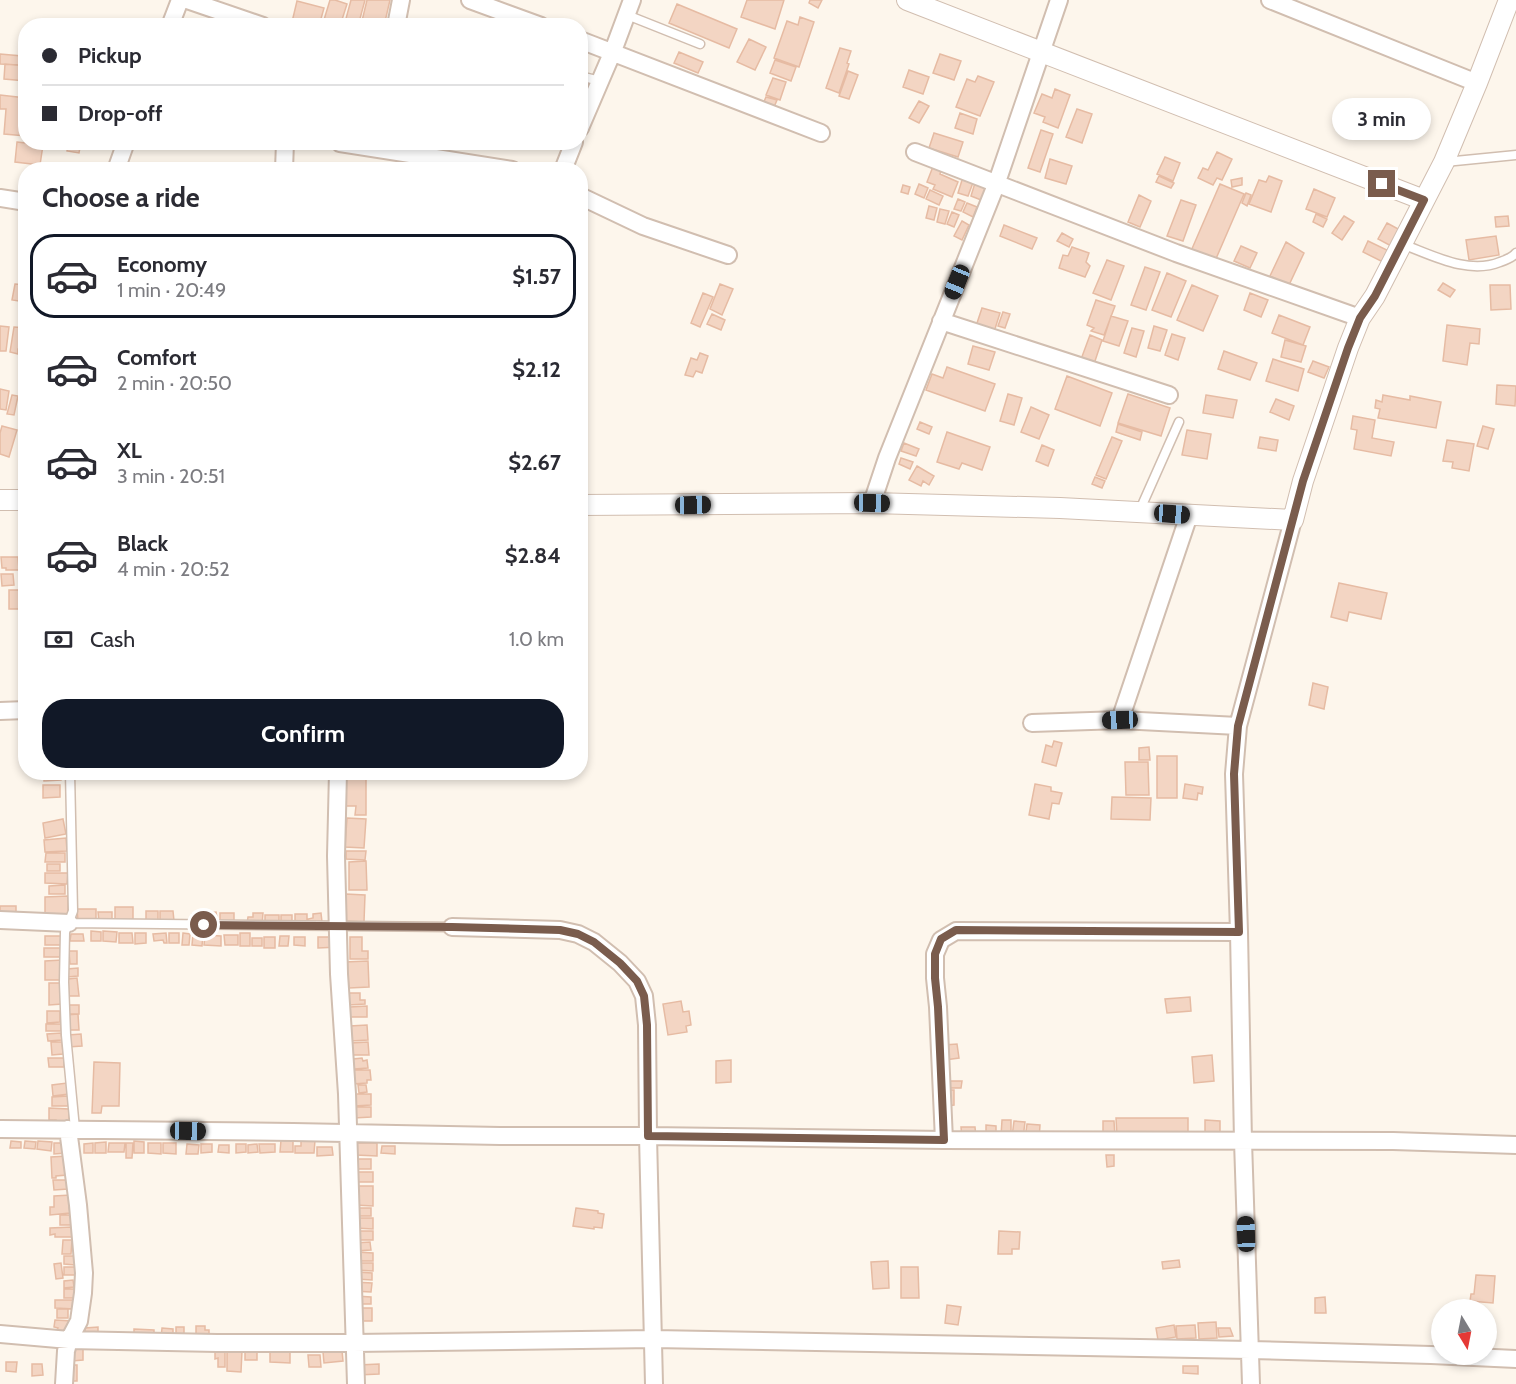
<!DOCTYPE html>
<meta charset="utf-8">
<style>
body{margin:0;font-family:Cabin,sans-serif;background:#f7f7f7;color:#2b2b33;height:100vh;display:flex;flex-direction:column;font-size:22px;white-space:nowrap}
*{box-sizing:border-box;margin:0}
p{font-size:20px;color:#7c7c81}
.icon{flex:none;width:33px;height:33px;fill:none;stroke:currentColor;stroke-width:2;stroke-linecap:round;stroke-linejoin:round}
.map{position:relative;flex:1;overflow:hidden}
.sheet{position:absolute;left:18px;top:162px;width:570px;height:618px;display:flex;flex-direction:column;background:#fff;border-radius:24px;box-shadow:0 3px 9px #0003}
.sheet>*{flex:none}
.top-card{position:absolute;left:18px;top:18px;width:570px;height:132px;border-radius:24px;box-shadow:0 3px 9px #0003;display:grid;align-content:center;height:132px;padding:0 24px;background:#fff}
.needle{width:39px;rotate:170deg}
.fabs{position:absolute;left:1431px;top:1299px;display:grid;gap:12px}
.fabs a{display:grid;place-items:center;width:66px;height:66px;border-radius:50%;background:#fff;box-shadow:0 3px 9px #0003;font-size:30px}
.end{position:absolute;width:27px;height:27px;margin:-14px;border:8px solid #7a5c4d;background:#fff;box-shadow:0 0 0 3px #fff}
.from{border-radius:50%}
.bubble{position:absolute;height:42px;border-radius:21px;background:#fff;box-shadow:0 3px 9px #0003;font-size:20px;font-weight:700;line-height:42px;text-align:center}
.car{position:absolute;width:18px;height:36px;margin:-18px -9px;border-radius:8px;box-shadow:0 0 4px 2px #0007;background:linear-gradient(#222 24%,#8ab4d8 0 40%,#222 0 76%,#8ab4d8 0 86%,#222 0)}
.top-card b{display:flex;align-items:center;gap:21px;height:57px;font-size:22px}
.top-card b+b{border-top:2px solid #e1e1e2}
.top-card i{width:15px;height:15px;background:#2b2b33}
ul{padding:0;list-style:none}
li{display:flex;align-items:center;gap:18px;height:84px;margin:0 12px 9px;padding:0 12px;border:3px solid transparent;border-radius:24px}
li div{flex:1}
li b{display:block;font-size:22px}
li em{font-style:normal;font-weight:700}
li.on{border-color:#111827}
li>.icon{width:54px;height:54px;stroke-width:1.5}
h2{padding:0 24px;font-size:27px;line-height:72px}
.pay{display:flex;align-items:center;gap:15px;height:66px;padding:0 24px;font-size:22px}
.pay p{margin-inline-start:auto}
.action{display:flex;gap:12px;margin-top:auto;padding:12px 24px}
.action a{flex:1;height:69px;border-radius:24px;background:#111827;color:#fff;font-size:24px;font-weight:700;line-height:69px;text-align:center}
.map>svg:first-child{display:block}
</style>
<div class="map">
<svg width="1516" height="1384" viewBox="0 0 1516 1384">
<rect width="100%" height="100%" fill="#fdf6ec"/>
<path fill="#f3d5c3" stroke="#e6bba3" stroke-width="1.5" d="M330,0H335L347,4L340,26H332L323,23Z
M351,0H365L358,26H344Z
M367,0H390L384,26L361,25Z
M747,0H784L775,29L741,17Z
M810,0H822L818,8L809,3Z
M297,1L324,8L319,26H307L292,22Z
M677,4L737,29L729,48L669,23Z
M800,17L814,22L799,67L774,58L787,21L798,25Z
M749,39L766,47L755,70L737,62Z
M840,48L851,51L847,63L849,64L839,93L826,88Z
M679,52L703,62L698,73L674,63Z
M0,54L22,56L21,65L0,64Z
M940,54L961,61L954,80L933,73Z
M775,60L796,67L791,81L770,73Z
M5,64L26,66V81L4,79Z
M909,70L929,77L923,94L903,87Z
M848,71L858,75L849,99L839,96Z
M978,76L994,82L980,116L956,107L967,79L975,82Z
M773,78L786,82L780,100L766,95Z
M1055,89L1070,95L1058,128L1043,122L1045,117L1034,113L1042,94L1052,98Z
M0,95L26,98V136L4,134L6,109H0Z
M766,97L777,100L774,107L763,104Z
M919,101L929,106L919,123L909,118Z
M1077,109L1092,114L1082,143L1066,137Z
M960,113L977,119L973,134L955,128Z
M1041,130L1053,134L1040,172L1028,168Z
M934,133L963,142L958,157L929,148Z
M17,142L43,145L40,165L15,162Z
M69,142H81L79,153L67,151Z
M413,142L428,143L427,155L412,154Z
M1217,152L1232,159L1222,180L1217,178L1213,185L1198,178L1203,168L1208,170Z
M1165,157L1180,163L1173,181L1157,174Z
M1050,159L1072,166L1066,184L1045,178Z
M934,164L942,167L940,174L958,182L952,197L933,189L935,185L927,182Z
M1159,176L1174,183L1171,188L1156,182Z
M1269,176L1282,181L1271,212L1249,204L1259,180L1266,182Z
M963,177L974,180L968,196L958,193Z
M1242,178V185L1232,187L1231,180Z
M975,183L986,187L981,200L971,196Z
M919,184L928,188L924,198L915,194Z
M1220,184L1244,194L1215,261L1191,251Z
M903,185L910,187L908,194L901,192Z
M1314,189L1335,198L1327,217L1306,209Z
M930,190L943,196L939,205L926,199Z
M1246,193L1251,195L1247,206L1242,203Z
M1139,195L1151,201L1140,227L1128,222Z
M958,199L965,202L961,211L954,209Z
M1181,200L1196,205L1183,241L1167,236Z
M967,203L977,207L973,217L963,212Z
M929,206L937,208L934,220L926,218Z
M940,209L949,211L945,224L937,222Z
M952,212L959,215L954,227L947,224Z
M1316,214L1327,219L1323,227L1313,222Z
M1344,216L1354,222L1342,240L1332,233Z
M1508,216L1509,226L1496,227L1495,217Z
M962,221L969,225L962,240L954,236Z
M1387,223L1402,231L1393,247L1378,239Z
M1004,225L1037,238L1032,249L1000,236Z
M1062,233L1073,239L1069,247L1057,241Z
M1496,236L1499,255L1469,260L1466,240Z
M1368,241L1389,251L1383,262L1363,252Z
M1286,242L1304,253L1289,285L1270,276Z
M1241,246L1257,253L1250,268L1234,261Z
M1072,247L1089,253L1086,262L1090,266L1085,277L1059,268L1063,255L1068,256Z
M1107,260L1124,266L1111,300L1093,293Z
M1145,267L1160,272L1146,310L1131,305Z
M1167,273L1186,281L1171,317L1152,310Z
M1443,283L1455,290L1450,297L1438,290Z
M15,284L26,285L25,302L12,300Z
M720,284L733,289L722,315L710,309Z
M1192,285L1218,296L1203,331L1177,320Z
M1490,285H1510L1511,309L1491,310Z
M703,293L713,297L700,327L691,323Z
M1250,293L1268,300L1261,317L1244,310Z
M1096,300L1115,306L1104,335L1091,331L1094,328L1087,325Z
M982,308L1000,313L994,332L976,326Z
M1003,312L1010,314L1005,328L998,326Z
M712,314L725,320L721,330L707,324Z
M1279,315L1310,327L1303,345L1272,333Z
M1111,316L1128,321L1119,346L1103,341Z
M1447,325L1480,329L1479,344L1470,343L1467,365L1443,361Z
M0,326L9,327L6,351H0Z
M1154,326L1167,330L1160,351L1148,348Z
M14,327L26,328L25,350L18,349V354L10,352Z
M1132,328L1144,331L1136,357L1124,353Z
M1172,334L1185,338L1178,360L1165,355Z
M1090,335L1102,340L1093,367L1080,362Z
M1285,340L1306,346L1301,362L1281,357Z
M973,346L995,352L989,370L968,364Z
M1224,351L1257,363L1250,380L1218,369Z
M700,353L708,356L702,373L696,371L693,377L685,375L691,358L697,360Z
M1273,359L1304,369L1298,391L1266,381Z
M1313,361L1329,367L1324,378L1308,372Z
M947,367L995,384L985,411L926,390L932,374L943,378Z
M1067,376L1112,393L1100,426L1055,409Z
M1497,385L1516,386L1515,406L1496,404Z
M0,389L9,391L6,410L0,409Z
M1008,394L1022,398L1014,425L1000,421Z
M1128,394L1170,408L1161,436L1118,423Z
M12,395L18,396L14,415L7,414Z
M1206,395L1237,400L1233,418L1203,413Z
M1383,395L1410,400V396L1441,402L1436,428L1378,418L1380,409L1375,408L1376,400L1382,402Z
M1276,399L1294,406L1289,420L1270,412Z
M1031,407L1049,415L1039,439L1021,432Z
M1353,416L1375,420L1372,438L1394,442L1391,456L1354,449L1357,430L1351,429Z
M920,422L932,427L929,434L917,429Z
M1118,424L1142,432L1140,440L1116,432Z
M2,426L17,430L9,457L0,454V433Z
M1483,426L1494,429L1488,449L1477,446Z
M1187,430L1211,434L1207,459L1182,455Z
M947,432L990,447L982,470L962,463L959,469L937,462Z
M1112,437L1122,441L1106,479L1096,475Z
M1260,437L1278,440L1276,451L1258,448Z
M1447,440L1474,444L1469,471L1452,468L1453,462L1443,461Z
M904,443L919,449L916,456L901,451Z
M1042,445L1054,450L1048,466L1036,461Z
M901,458L913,462L910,469L899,464Z
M917,466L934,476L929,485L923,481L921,486L909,480Z
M1095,477L1105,481L1102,488L1092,484Z
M1,557H18L19,570H6V568H2Z
M1,574H13L14,585L2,586Z
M1339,583L1387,593L1381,619L1349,612L1347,621L1331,617Z
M9,590H26V609H9Z
M1313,683L1328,687L1324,709L1309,705Z
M1054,741L1062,743L1056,766L1042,762L1046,745L1052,747Z
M1149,747L1150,760H1139V748Z
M1157,756H1177V798H1157Z
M1125,762H1148L1149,795H1126Z
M44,772H61V780L44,781Z
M345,773H366V815H355L356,806H345Z
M1035,784L1051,787V791L1062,793L1059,804L1052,803L1049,819L1029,815Z
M1185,784L1203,787L1202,794L1198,793L1197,800L1183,798Z
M43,785H60V797L43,798Z
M1112,797L1151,798L1150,820L1111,819Z
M347,818L366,819L364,848L345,847Z
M63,819L66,834L45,838L43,823Z
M66,838L67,851L45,852L44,840Z
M346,851H366L365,860L346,859Z
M46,853H65V862H45Z
M366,861L367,890H349V862Z
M47,864H60V871H47Z
M45,873H68L67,884L45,883Z
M65,885V894H49V886Z
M346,894L365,895L364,922L344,921Z
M68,896V917H45V897Z
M0,906H16V917H0Z
M115,907H133V921H115Z
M77,909H96V921H78Z
M146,911H158V921L146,922Z
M160,911H173L174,921L160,922Z
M98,912H112V921L99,922Z
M216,912L218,923L209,924L208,913Z
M200,913L201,923L192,924V914Z
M220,913H234V923H220Z
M253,913H263L262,925L247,924L248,917H253Z
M321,913L322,922L309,924L308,919L313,918V914Z
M295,914H307V924L295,925Z
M265,915H279V924H265Z
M281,915H292V925H281Z
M91,931L101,932V941H91Z
M103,931L117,932L116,942L103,941Z
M119,933H132L133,943H119Z
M135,933H146V943L135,944Z
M166,933L167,943H164L163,940L154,941L153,934Z
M169,933H179V943H169Z
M183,933L190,934L189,945H182Z
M240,933H250V946H240Z
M71,934H83L84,941H70Z
M193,934L203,935L202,946L192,945Z
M205,935L221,936V946L204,945Z
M224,935H238V945H225Z
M45,936H61V945H45Z
M280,936H289L288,946H279Z
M264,937H275V948H264Z
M294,937H305V946L294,945Z
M318,937H338L339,947L318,948Z
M350,937H362V951H368V959H350Z
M252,938H262V946H252Z
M44,948H61V957H44Z
M69,951H77V964H70Z
M62,960V980H45V961Z
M368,961L369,987L349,988L348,977H346L345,962Z
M78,968V976L67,977V969Z
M77,978L79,996H69L68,979Z
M49,983H61L62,1004L49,1005Z
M349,993H360V1000H365V1004L349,1005Z
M1190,997L1191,1011L1167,1013L1165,999Z
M681,1001L683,1012L689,1011L691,1025L686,1026L687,1032L668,1035L663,1004Z
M68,1005H79V1014H68Z
M367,1006V1017H350V1007Z
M47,1011H60V1022L47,1023Z
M78,1014L79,1030H69L66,1015Z
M46,1024H61V1031H46Z
M367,1025L368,1040L351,1041L350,1026Z
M61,1033L62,1040L48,1041L47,1034Z
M81,1034L82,1046L68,1047V1035Z
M51,1042H62L63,1054L52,1055Z
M368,1042L369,1055H351V1043Z
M957,1044L959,1058L945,1060L944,1045Z
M1212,1055L1214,1081L1194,1083L1192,1057Z
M48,1058H64V1067H49Z
M362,1058L363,1061L367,1060L368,1068L354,1069L353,1059Z
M731,1060V1082L716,1083V1061Z
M94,1062L120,1063L119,1106H102L101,1113H92Z
M352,1070H370L371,1080H367V1083L352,1084Z
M947,1081H962L961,1088H947Z
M67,1083L69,1094L53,1096L52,1085Z
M358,1085H366L367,1092L359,1093Z
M946,1090H954V1105L946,1106Z
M354,1094H371V1105L354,1106Z
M68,1096V1106H52V1097Z
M354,1107H371V1117L354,1118Z
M49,1108L69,1109V1126L56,1125V1120H49Z
M1116,1118H1188V1136H1117Z
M1002,1120H1011V1137L1001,1136Z
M1205,1120L1220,1121V1135H1205Z
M1014,1121L1025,1122L1023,1138L1012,1137Z
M1103,1121H1114L1115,1137L1103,1138Z
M1027,1124L1040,1125L1039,1140L1025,1139Z
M986,1125L996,1126V1141H986Z
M961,1127H975L976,1138L962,1139Z
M281,1140H293V1152H280Z
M301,1140H315L314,1153H295V1146H301Z
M11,1141L21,1142V1148H10Z
M25,1141L36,1142L35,1149L24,1148Z
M38,1141L52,1142L51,1151L37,1149Z
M134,1141L144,1142V1153H134Z
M106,1142V1153H95V1143Z
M54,1143H66V1153L54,1154Z
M93,1143V1153H84V1144Z
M109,1143H125L124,1152H108Z
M126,1143H133L132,1158H126Z
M148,1143H161V1154L148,1153Z
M163,1143H176V1154L163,1153Z
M356,1143H377V1156L356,1155Z
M187,1144L199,1145L198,1154H186Z
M201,1144H212V1152L201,1153Z
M236,1144H246V1152L236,1153Z
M257,1144L258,1152L248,1153V1145Z
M259,1144H275V1152L260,1153Z
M219,1145H229V1153L218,1152Z
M382,1146H395V1154L381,1153Z
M317,1147H332L333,1155L317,1156Z
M1106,1155H1114V1166L1107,1167Z
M67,1156V1175L56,1176V1178H52L51,1157Z
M355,1159H371V1169H355Z
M356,1172H373V1182H356Z
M53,1180H67L68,1189L54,1190Z
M356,1186H373V1206L355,1205Z
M71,1195L72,1206L69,1207L70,1213L50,1215V1207H54V1196Z
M357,1208H371V1216H356Z
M576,1208L598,1211V1213L604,1214L602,1228L594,1227V1229L573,1226Z
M60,1215H74V1225H60Z
M355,1218H373V1229L355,1228Z
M72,1227V1237H55V1234L50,1235V1228Z
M354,1231H373V1240H354Z
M999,1231L1020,1232L1019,1249H1012V1254H998Z
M63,1240H72L71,1254H62Z
M370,1242L371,1250L355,1251V1243Z
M356,1252L373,1253V1261H356Z
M64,1256H75V1265L64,1264Z
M1179,1260L1180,1267L1163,1269L1162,1262Z
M888,1261L889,1288L873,1289L871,1262Z
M61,1263L63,1278L56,1279L54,1264Z
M357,1263H373V1271L356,1270Z
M64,1267H79V1275H64Z
M901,1267H918L919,1298H901Z
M356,1272L372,1273V1280L356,1279Z
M1476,1275L1495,1276L1493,1303L1470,1301L1471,1294H1474Z
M73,1280L74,1287L64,1288V1281Z
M353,1282L372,1283L371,1292L353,1291Z
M64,1289H76V1298H64Z
M355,1296L371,1297V1304H355Z
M1325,1297L1326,1313H1315V1298Z
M55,1300H75V1309L55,1308Z
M947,1305L961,1307L958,1325L945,1323Z
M355,1308H372V1321H355Z
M57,1309H68V1318H57Z
M55,1320L72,1321L66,1331L57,1330L58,1328L54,1327Z
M1216,1322L1217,1338L1199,1339L1198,1323Z
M1174,1325L1176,1337L1158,1340L1156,1328Z
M1195,1325L1196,1338L1177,1339L1176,1326Z
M196,1326H205V1330H209V1339H196Z
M98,1327V1337L85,1338V1328Z
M176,1327H184V1337H176Z
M162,1328L173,1329V1338H161Z
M1218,1328H1230L1233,1336L1219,1337Z
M134,1329L154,1330V1338L134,1337Z
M71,1348H83V1360L72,1361Z
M245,1350H257V1360H245Z
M270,1350L290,1351V1363L270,1362Z
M227,1351H242L241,1372L227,1371Z
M342,1351L343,1361L324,1363L323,1352Z
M215,1352H225V1367H218V1358L215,1359Z
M308,1355H320L321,1367H309Z
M6,1362H17L16,1372L6,1371Z
M32,1364H42L43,1375L32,1376Z
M379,1364V1374L358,1375V1365Z
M69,1365H77V1381H69Z
M1183,1366H1198V1374L1183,1373Z"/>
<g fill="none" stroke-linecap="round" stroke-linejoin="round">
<g stroke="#d1beb0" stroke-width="11">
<path id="service" d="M627,15L700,44
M580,76L600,81
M1445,162L1516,155
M1402,244C1432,255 1468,275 1500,262C1506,260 1512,258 1516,253
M1139,512L1179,422
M70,772L73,911L65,932L64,982L66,1035L75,1129
M69,923L452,927"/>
</g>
<g stroke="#d1beb0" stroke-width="20">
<path id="minor" d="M187,0L263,26
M470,0L541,26
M1270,0L1477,83
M170,26L180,0
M396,26L401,0
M580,40L821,133
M580,128L613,51L632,0
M340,143L512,170
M915,152L1176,253L1360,318
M116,170L126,142
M284,170L285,142
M563,170L574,142
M580,196L643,226L728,255
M0,198L26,202
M941,321L1169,395
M872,503L887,458L996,185L1059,0
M0,711L26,710
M1120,720L1189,515
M1032,723L1120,720L1238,726
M338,772L336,856L339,974L347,1094L356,1384
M0,920L69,923
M452,927L560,930L578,934L594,942L620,963L637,981L644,996L647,1025L648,1136L654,1384
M0,1129L293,1132L500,1136H648L944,1140L1393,1141L1516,1145
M944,1140L938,1007L935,978V954L941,940L956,931L1239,932
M0,1334L69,1340L217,1343H354L654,1339L1250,1350L1431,1355L1516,1359
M64,1384L66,1351L69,1340L79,1321L83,1293L84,1273L78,1205L68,1129
M1251,1384L1243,1141L1239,932L1234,774L1238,726L1293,520"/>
</g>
<g stroke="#d1beb0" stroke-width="22">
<path id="tertiary" d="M907,0L1424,200
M0,500H26
M580,505L872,503L1060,508L1293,520L1303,481L1348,348L1360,318L1375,296L1444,162L1477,83L1509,0"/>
</g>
<use href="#service" stroke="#fff" stroke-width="8"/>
<use href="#minor" stroke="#fff" stroke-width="16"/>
<use href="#tertiary" stroke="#fff" stroke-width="20"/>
</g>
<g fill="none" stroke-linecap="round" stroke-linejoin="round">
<path stroke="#7a5c4d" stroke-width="8" d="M204,925L452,927L560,930L578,934L594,942L620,963L637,981L644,996L647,1025L648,1136L944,1140L938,1007L935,978V954L941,939L956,930L1239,932L1234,774L1238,726L1303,481L1348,348L1360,318L1375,296L1424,200L1382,184"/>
</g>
</svg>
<div class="fabs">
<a><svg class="needle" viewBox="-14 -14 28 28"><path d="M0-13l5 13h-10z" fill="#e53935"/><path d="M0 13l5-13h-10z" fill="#7c7c81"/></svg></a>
</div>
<i class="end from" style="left:204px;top:925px"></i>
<i class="end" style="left:1382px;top:184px"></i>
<div class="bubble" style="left:1332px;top:98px;width:99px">3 min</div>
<i class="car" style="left:957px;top:282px;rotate:202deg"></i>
<i class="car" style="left:872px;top:503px;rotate:91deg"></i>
<i class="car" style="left:693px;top:505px;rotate:89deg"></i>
<i class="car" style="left:1172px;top:514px;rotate:94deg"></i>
<i class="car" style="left:1120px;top:720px;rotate:268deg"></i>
<i class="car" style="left:188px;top:1131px;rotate:91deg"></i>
<i class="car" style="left:1246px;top:1234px;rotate:358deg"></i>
<div class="top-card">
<b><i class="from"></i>Pickup</b>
<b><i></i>Drop-off</b>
</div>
<section class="sheet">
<h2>Choose a ride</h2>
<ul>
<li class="on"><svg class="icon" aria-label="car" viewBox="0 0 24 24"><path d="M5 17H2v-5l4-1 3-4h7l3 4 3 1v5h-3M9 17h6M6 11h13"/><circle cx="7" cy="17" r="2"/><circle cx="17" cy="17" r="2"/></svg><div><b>Economy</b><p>1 min · 20:49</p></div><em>$1.57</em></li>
<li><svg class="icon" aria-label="car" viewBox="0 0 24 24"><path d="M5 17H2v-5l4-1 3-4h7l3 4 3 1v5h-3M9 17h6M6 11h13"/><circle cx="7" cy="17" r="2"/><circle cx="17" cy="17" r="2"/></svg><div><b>Comfort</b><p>2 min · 20:50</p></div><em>$2.12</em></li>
<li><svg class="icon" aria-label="car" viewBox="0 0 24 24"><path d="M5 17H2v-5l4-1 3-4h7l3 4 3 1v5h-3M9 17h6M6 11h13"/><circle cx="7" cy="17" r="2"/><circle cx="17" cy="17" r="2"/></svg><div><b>XL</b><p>3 min · 20:51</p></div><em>$2.67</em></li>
<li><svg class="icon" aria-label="car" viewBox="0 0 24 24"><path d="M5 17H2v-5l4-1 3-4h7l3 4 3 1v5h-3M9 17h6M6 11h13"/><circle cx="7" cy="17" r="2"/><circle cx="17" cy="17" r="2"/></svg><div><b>Black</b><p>4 min · 20:52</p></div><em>$2.84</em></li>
</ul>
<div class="pay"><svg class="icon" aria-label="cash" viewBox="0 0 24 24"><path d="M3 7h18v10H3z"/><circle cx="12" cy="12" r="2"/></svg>Cash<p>1.0 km</p></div>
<div class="action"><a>Confirm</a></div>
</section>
</div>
